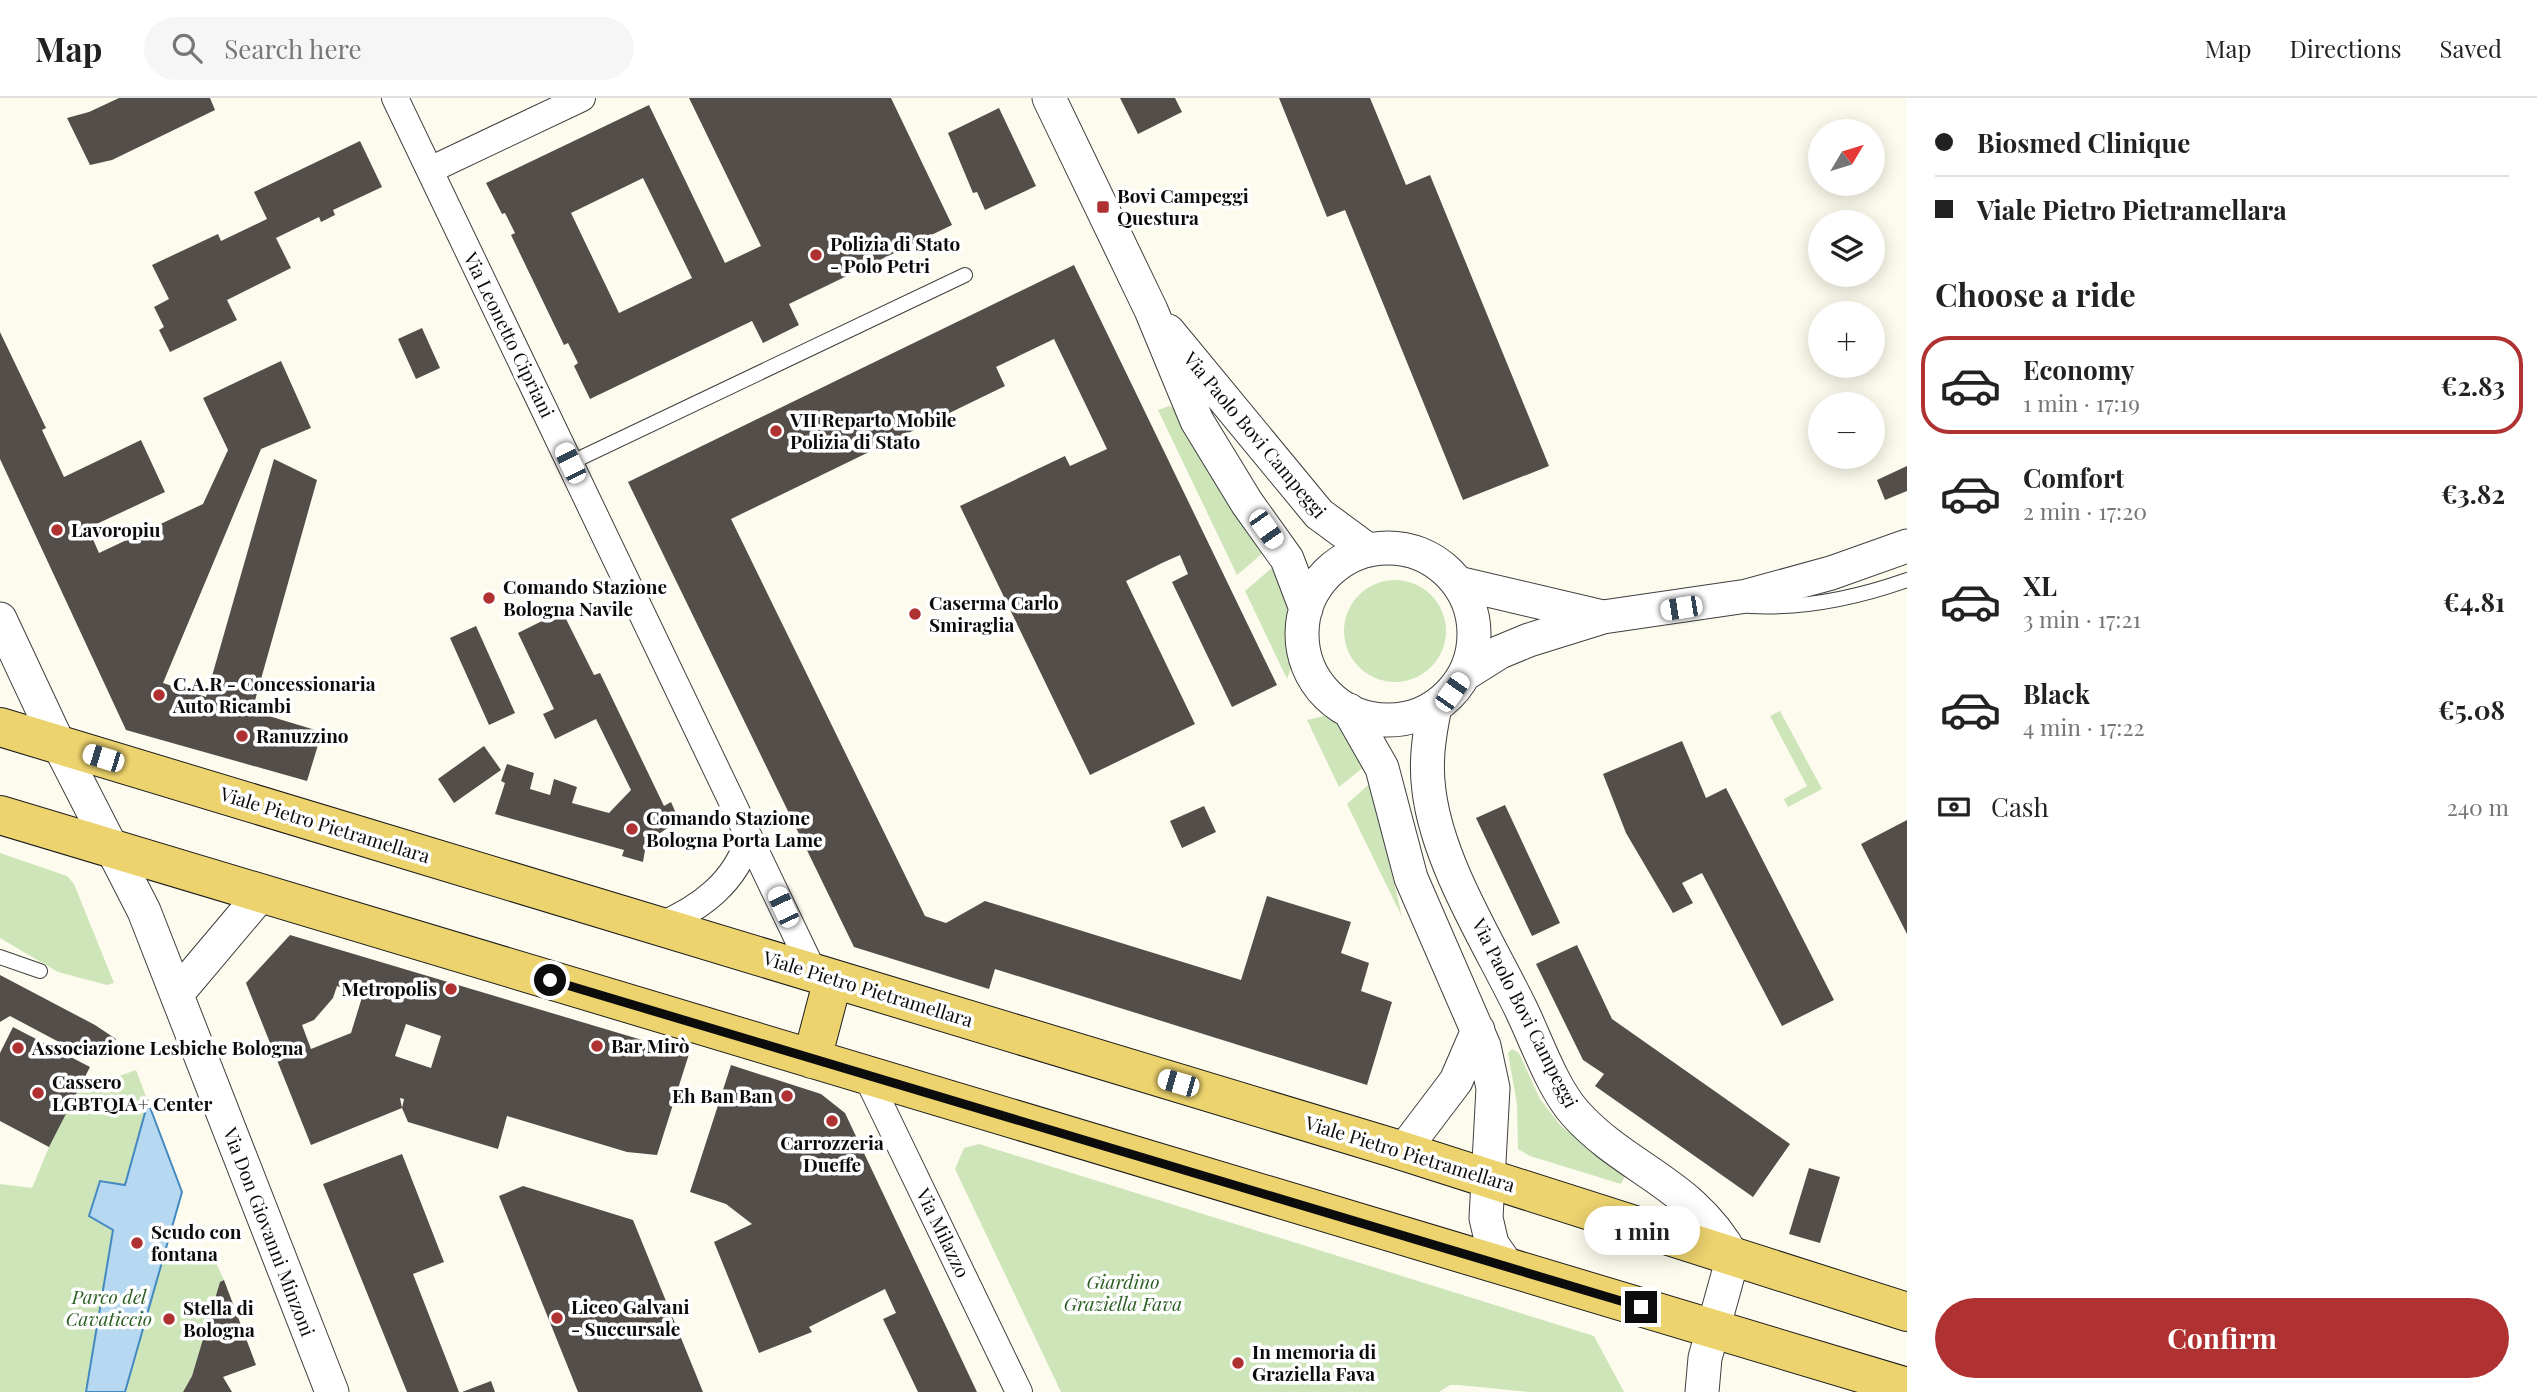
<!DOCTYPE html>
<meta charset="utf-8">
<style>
body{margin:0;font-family:"Playfair Display",serif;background:#f6f6f6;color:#222;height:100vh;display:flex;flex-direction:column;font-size:26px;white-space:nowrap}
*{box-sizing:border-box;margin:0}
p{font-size:23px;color:#767676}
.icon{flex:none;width:38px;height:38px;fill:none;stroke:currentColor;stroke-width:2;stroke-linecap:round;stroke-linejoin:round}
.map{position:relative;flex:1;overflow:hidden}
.sheet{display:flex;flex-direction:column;background:#fff;width:630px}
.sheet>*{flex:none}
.top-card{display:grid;align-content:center;height:154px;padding:0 28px;background:#fff}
.needle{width:46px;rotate:52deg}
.tools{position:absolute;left:1808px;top:21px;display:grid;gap:14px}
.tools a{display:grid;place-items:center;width:77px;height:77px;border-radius:50%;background:#fff;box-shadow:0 4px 18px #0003;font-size:35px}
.end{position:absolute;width:32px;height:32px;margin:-16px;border:9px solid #0c0c0c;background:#fff;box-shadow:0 0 0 4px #fff}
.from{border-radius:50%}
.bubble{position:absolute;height:49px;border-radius:24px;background:#fff;box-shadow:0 4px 18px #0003;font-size:23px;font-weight:700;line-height:49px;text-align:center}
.car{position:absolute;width:21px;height:42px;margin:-21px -10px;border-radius:9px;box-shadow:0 0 5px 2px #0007;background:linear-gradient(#fff 24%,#345 0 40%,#fff 0 76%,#345 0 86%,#fff 0)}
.top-card b{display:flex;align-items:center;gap:24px;height:66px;font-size:26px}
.top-card b+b{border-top:2px solid #e0e0e0}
.top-card i{width:18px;height:18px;background:#222}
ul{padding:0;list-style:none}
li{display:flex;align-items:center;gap:21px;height:98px;margin:0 14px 10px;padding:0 14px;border:4px solid transparent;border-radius:28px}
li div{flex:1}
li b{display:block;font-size:26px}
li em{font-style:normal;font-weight:700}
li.current{border-color:#af3131}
li>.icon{width:63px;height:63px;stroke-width:1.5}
h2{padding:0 28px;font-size:32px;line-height:84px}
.pay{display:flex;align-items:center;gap:18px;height:77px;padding:0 28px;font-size:26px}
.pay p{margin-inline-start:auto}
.primary-button{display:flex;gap:14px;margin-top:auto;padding:14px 28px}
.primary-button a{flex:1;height:80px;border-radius:42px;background:#af3131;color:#fff;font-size:28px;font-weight:700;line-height:80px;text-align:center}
header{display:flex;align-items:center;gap:42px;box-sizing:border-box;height:98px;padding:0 35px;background:#fff;border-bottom:2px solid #e0e0e0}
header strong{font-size:33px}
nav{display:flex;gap:38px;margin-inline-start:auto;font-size:24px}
.search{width:490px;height:63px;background:#f6f6f6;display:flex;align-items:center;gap:18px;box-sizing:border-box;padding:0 24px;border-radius:38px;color:#767676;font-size:26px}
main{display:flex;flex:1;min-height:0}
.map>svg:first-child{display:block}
</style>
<header>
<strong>Map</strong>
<div class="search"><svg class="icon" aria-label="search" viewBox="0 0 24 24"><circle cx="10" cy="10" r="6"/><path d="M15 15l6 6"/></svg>Search here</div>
<nav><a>Map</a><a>Directions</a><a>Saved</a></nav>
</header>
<main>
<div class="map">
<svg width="1907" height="1294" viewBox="0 0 1907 1294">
<rect width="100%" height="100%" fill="#fdfbed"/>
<path fill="#cee5ba" d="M1169,308L1177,312L1264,454L1237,477L1158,312Z
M1274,468L1288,506L1285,536L1291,570L1287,581L1245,493Z
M1344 533a51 51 0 1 1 102 0a51 51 0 1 1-102 0Z
M1780,613L1822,691L1788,709L1784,701L1807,688L1770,618Z
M1324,618C1343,618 1359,650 1370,664L1339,689L1307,622Z
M1376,680L1383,737L1402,819L1347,706Z
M0,755L67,778L74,786L114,885L107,887L58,874L0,840Z
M1512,951L1519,955L1540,1001L1560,1027L1625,1078L1621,1086L1530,1058L1518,1051L1517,1006L1508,955Z
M136,972L182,1094L167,1149L216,1165L224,1182L220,1184L192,1278L183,1294H0V1086L32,1090L49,1049L83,982L100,985Z
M979,1046L1594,1238L1624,1294H1529L1459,1287H1450L1439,1294H1061L955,1071L964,1050Z"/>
<path fill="#b6d8f0" stroke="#4489c1" stroke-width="2" d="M148,1004L182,1094L125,1294H86L113,1132L89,1118L100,1083L125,1087Z"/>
<path fill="#544e4a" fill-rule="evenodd" d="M119,0H210L215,12L112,62L90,67L67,20L89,14Z
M689,0H891L952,127L789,206L799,227L763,245L752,223L590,301L574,268L578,265L568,245L564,247L511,137L515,135L505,115L502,116L486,85L649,7L725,165L761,148ZM643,80L692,180L619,215L571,115Z
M1120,0H1175L1182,14L1138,36Z
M1279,0H1370L1406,87L1430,77L1549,368L1463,402L1345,112L1327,119Z
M999,10L1036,88L985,112L977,94L973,95L948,35Z
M360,43L382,89L333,112L335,117L321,124L319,119L276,140L291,170L227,202L237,222L170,254L159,232L164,229L154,209L169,201L152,167L218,136L221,143L267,121L254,94Z
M1074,167L1277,587L1232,609L1172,484L1188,476L1180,457L1162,465L1126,483L1195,626L1090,677L960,408L1065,358L1070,368L1107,351L1054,241L996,269L1005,288L731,421L925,818L946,825L985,803L1241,882L1267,798L1351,824L1341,855L1369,865L1361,893L1392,904L1367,987L995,871L989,891L854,849L628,384Z
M422,230L440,270L416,281L398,241Z
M0,234L46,330L42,332L64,379L141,342L165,394L88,430L99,455L203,406L228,352L203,300L281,263L311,330L261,351L163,585L206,599L274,361L317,382L252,613L322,634L307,683L126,632L0,361Z
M1907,368V393L1885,402L1877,382Z
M560,509L594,577L600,575L664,708L671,704L679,722L653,740L645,752L643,764L622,758L624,752L495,716L505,685L501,683L507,666L534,675L530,691L550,697L554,681L577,689L572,705L609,715L631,692L596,621L555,641L543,616L554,611L518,535L550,519L548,515Z
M476,528L515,615L489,627L450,540Z
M1682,643L1706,700L1726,690L1834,902L1782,928L1702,775L1682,785L1693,805L1673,815L1626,735L1603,676Z
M484,648L501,672L454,705L438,681Z
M1505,707L1560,825L1532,838L1476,720Z
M1204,708L1216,734L1182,750L1170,723Z
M1907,722V836L1861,746Z
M290,837L689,956L657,1057L627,1054L507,1018L498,1051L408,1024L402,1010L404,1001L400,1000L402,1010L311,1047L246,885ZM337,888L363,896L351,935L311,951L302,927L314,922L333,900ZM406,926L441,938L431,970L395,958Z
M1577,847L1612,921L1790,1046L1753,1099L1595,988L1604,976L1583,962L1536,866Z
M0,877L95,927L116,941L113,945L94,949L89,960L10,918L0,924Z
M13,929L90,969L49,1049L0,1023V955Z
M731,967L821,996L845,1015L977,1294H918L883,1221L896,1215L885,1191L809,1229L812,1234L759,1255L714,1144L752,1126L726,1106L690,1094Z
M402,1056L444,1164L413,1176L459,1294H407L323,1086Z
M1809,1070L1840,1079L1820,1145L1789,1136Z
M523,1088L633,1122L703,1294H578L499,1098Z
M224,1182L256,1267L223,1279L232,1294H183L192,1278L220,1184Z
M491,1283L495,1294H462Z"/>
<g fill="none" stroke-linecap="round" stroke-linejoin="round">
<g stroke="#3f3f3f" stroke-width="16">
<path id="service" d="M570,365L965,177
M1750,508C1804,511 1856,500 1907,482
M0,859L40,873"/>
</g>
<g stroke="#3f3f3f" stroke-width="28">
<path id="minor" d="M395,0L814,875
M430,72L582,0
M659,828C701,810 736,784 749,739
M866,977L1019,1294"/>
</g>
<g stroke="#3f3f3f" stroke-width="35">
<path id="tertiary" d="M1049,0L1151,212L1197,323L1247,405L1287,461L1306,511
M1168,233L1319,416L1368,452
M1302 536a86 86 0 1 1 172 0a86 86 0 1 1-172 0Z
M1458,485L1603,519
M0,521L59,647L144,813L332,1294
M1465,576L1500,554L1529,542L1603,519L1747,498L1831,475L1907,448
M1435,609C1429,637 1425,664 1429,693C1438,766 1489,845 1521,911C1536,942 1552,989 1575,1015C1626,1072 1693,1085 1733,1159L1705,1260L1702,1294
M1349,612L1382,670L1411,780L1484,948L1493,990L1486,1120L1492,1146L1508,1169
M177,896L262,795
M1403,1053L1456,983L1478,932"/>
</g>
<g stroke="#1d1d1d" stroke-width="40">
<path id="primary" d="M0,629L1390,1049L1907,1214
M0,717L1907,1289
M812,961L833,881"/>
</g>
<use href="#service" stroke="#fff" stroke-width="14"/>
<use href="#minor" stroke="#fff" stroke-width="26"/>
<use href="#tertiary" stroke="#fff" stroke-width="33"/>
<use href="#primary" stroke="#ecd36e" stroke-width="38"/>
</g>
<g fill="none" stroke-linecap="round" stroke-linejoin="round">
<path stroke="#0c0c0c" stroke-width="9" d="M550,882L1641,1209"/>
</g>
<g fill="#af3131" stroke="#fff" stroke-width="2.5">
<rect x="1096" y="102" width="14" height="14" rx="3.5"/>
<circle cx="816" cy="157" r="7"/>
<circle cx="776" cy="333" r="7"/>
<circle cx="57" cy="432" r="7"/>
<circle cx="489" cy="500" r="7"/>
<circle cx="915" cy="516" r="7"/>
<circle cx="159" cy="597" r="7"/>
<circle cx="242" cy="638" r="7"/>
<circle cx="632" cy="731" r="7"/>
<circle cx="451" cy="891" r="7"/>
<circle cx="597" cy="948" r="7"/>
<circle cx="18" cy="950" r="7"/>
<circle cx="38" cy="995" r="7"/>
<circle cx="787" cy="998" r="7"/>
<circle cx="832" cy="1023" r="7"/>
<circle cx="137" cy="1145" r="7"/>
<circle cx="557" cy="1220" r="7"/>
<circle cx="169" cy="1221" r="7"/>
<circle cx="1238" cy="1265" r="7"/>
</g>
<g text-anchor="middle" stroke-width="7" stroke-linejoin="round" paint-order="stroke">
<g font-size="19" font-weight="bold" fill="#0c0c0c" stroke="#fff" text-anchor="start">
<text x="1117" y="105">Bovi Campeggi<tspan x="1117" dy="22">Questura</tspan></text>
<text x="830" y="153">Polizia di Stato<tspan x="830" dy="22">- Polo Petri</tspan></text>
<text x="790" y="329">VII Reparto Mobile<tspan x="790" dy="22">Polizia di Stato</tspan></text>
<text x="71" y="439">Lavoropiu</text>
<text x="503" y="496">Comando Stazione<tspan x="503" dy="22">Bologna Navile</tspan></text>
<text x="929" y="512">Caserma Carlo<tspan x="929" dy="22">Smiraglia</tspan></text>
<text x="173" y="593">C.A.R - Concessionaria<tspan x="173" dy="22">Auto Ricambi</tspan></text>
<text x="256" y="645">Ranuzzino</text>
<text x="646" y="727">Comando Stazione<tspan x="646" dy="22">Bologna Porta Lame</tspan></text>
<text x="437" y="898" text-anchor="end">Metropolis</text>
<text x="611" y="955">Bar Mirò</text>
<text x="32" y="957">Associazione Lesbiche Bologna</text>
<text x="52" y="991">Cassero<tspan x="52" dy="22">LGBTQIA+ Center</tspan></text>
<text x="773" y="1005" text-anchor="end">Eh Ban Ban</text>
<text x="832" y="1052" text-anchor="middle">Carrozzeria<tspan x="832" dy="22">Dueffe</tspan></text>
<text x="151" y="1141">Scudo con<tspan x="151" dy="22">fontana</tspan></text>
<text x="571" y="1216">Liceo Galvani<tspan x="571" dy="22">- Succursale</tspan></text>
<text x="183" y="1217">Stella di<tspan x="183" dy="22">Bologna</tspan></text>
<text x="1252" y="1261">In memoria di<tspan x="1252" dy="22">Graziella Fava</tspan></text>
</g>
<g font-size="19" fill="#0c0c0c" stroke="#fff">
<text transform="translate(509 237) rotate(64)" y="7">Via Leonetto Cipriani</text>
<text transform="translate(1255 337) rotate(50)" y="7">Via Paolo Bovi Campeggi</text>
<text transform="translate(325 727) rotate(17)" y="7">Viale Pietro Pietramellara</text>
<text transform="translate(868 891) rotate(17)" y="7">Viale Pietro Pietramellara</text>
<text transform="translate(1525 915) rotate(63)" y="7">Via Paolo Bovi Campeggi</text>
<text transform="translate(1410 1056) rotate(17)" y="7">Viale Pietro Pietramellara</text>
<text transform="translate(269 1134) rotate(69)" y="7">Via Don Giovanni Minzoni</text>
<text transform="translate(943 1135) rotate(64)" y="7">Via Milazzo</text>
</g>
<g font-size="19" font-style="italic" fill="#2c5e23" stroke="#fff">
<text x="1123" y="1191">Giardino<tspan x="1123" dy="22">Graziella Fava</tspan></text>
<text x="109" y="1206">Parco del<tspan x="109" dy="22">Cavaticcio</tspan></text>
</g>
</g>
</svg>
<div class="tools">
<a><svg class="needle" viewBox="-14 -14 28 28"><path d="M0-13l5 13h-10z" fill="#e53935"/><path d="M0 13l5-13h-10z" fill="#767676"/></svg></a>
<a><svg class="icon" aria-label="layers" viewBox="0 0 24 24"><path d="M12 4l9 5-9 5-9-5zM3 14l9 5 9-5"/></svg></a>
<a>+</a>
<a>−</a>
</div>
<i class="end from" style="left:550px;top:882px"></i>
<i class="end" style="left:1641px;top:1209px"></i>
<div class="bubble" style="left:1584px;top:1108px;width:116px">1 min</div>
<i class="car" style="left:570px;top:365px;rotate:334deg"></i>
<i class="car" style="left:1266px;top:431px;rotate:145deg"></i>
<i class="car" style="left:1681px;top:510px;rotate:261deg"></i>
<i class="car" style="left:1452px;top:594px;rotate:35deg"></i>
<i class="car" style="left:103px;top:660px;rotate:287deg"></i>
<i class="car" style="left:783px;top:809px;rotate:335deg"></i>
<i class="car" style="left:1178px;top:985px;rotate:286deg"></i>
</div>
<section class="sheet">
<div class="top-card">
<b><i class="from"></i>Biosmed Clinique</b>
<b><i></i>Viale Pietro Pietramellara</b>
</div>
<h2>Choose a ride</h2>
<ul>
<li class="current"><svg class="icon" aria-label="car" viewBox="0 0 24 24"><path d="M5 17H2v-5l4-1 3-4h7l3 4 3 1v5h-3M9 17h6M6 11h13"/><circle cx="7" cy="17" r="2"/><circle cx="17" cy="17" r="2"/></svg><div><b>Economy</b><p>1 min · 17:19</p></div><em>€2.83</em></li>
<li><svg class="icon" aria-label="car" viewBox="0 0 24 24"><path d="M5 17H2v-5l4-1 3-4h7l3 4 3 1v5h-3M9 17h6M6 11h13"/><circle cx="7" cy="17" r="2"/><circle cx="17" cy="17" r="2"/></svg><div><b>Comfort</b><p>2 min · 17:20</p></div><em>€3.82</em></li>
<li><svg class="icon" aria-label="car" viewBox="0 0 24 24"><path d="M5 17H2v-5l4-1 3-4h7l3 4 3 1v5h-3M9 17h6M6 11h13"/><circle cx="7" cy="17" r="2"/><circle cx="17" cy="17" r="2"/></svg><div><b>XL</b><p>3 min · 17:21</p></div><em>€4.81</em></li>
<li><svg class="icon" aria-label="car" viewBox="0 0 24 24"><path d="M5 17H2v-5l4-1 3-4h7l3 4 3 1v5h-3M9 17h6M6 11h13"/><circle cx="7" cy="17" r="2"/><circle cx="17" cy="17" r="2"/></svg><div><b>Black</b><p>4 min · 17:22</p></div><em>€5.08</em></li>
</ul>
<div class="pay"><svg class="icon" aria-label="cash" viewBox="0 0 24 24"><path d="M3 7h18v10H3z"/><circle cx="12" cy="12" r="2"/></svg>Cash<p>240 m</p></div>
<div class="primary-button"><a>Confirm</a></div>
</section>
</main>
